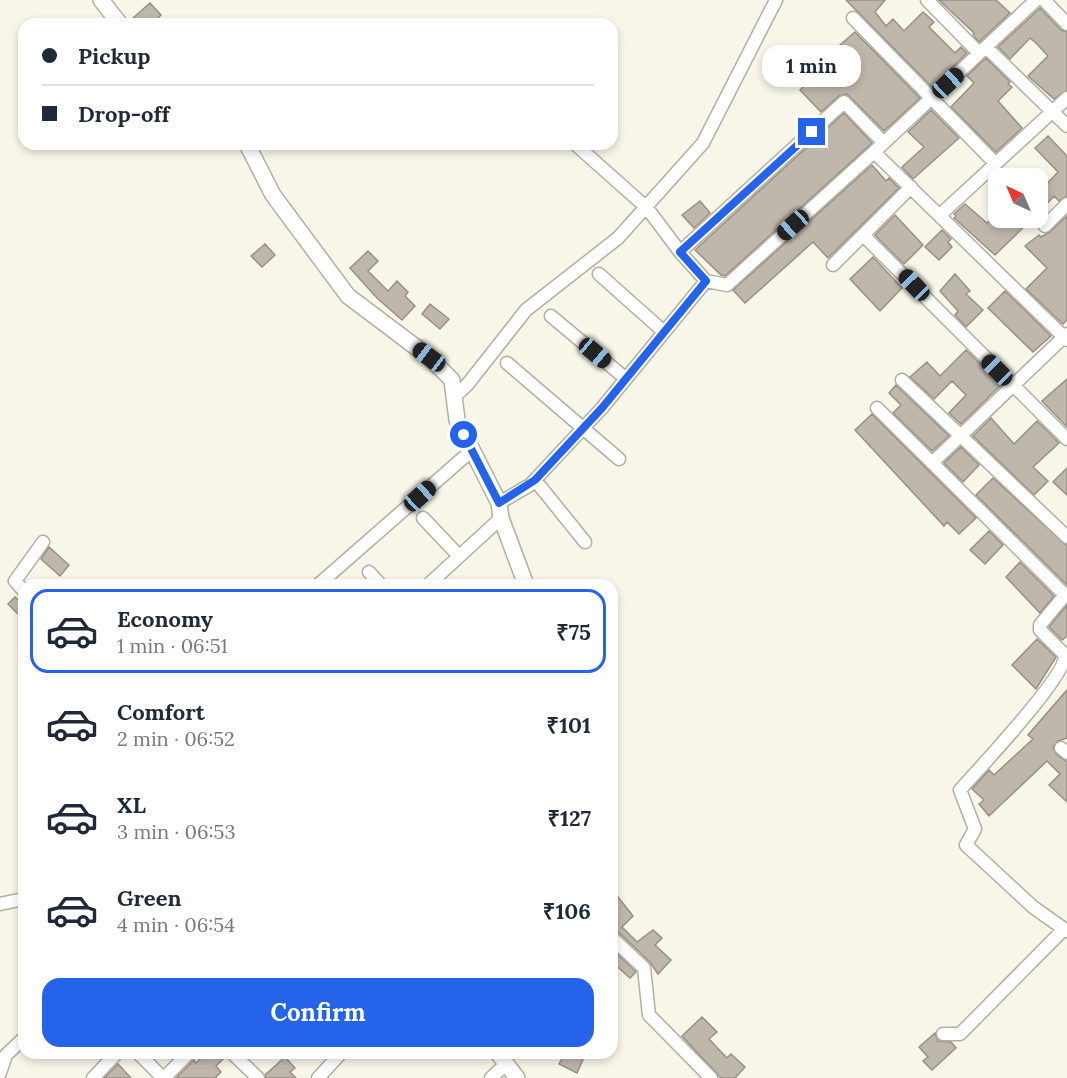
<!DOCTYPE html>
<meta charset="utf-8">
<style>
body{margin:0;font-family:Lora,serif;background:#f6f6f7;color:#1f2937;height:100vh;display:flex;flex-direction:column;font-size:22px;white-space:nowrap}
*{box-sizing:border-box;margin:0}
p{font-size:20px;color:#747a83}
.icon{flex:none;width:33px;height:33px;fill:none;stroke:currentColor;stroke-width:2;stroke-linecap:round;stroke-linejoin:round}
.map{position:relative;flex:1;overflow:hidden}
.side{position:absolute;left:18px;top:579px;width:600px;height:480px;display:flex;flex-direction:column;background:#fff;border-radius:18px;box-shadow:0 3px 9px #0003}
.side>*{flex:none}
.hud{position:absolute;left:18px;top:18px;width:600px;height:132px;border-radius:18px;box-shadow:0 3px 9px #0003;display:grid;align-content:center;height:132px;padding:0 24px;background:#fff}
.needle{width:39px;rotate:316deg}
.fabs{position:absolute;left:988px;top:168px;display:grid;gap:12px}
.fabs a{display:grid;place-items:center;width:60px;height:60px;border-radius:12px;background:#fff;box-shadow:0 3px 9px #0003;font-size:30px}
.end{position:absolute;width:27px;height:27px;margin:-14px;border:8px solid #2563eb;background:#fff;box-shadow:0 0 0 3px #fff}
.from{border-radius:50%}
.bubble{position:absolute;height:42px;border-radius:18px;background:#fff;box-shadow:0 3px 9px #0003;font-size:20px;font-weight:800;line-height:42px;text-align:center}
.car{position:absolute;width:18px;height:36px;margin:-18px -9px;border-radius:8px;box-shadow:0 0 4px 2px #0007;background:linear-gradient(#222 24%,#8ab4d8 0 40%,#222 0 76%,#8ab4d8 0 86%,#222 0)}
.hud b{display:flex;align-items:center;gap:21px;height:57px;font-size:22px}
.hud b+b{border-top:2px solid #e0e1e3}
.hud i{width:15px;height:15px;background:#1f2937}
ul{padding:10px 0 0;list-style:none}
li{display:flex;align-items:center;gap:18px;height:84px;margin:0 12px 9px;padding:0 12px;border:3px solid transparent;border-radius:18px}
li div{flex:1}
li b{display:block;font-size:22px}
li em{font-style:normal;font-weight:800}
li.on{border-color:#2563eb}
li>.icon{width:54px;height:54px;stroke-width:1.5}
.action{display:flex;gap:12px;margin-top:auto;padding:12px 24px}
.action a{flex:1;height:69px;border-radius:18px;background:#2563eb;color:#fff;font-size:24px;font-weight:800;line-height:69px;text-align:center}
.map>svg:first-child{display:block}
</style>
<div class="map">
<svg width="1067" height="1078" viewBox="0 0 1067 1078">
<rect width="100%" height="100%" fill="#f8f6e8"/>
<path fill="#c0b7ac" stroke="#989085" stroke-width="1.5" d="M846,0H885L875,12L886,26L893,19L904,31L923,12L934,22L929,27L955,53L961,47L967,53L932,87Z
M939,0H996L1010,13L979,42L973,35L974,33Z
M150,3L161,15L158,18L163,24H139L133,18Z
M1040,8L1061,30L1067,32V90L1054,99L1028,76L1048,56L1036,43L1030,38L1010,59L998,47Z
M855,32L920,98L884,131L847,94L839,96L821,112L800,90L822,68L818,64Z
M986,58L1010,82L1008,84L1012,87L998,101L1022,128L996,152L951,107L974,83L967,76Z
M931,110L959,138L913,179L902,167L924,147L908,132Z
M844,113L872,143L725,276L721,275L695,250Z
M1048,136L1067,156V196L1059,201L1054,196L1038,213V193L1058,172L1035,148Z
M872,165L886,181L889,178L899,188L828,258L813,242L745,303L733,290Z
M700,201L710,213L694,228L682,215Z
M965,204L987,223L993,218L1001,226L1009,218H1033L995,255L954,218L956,216L954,214Z
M895,215L923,245L904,264L875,235Z
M1067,216V320L1063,324L1026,289L1047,268L1025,246L1039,235L1041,237L1050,232Z
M942,230L951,239L948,242L952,247L939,260L925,247Z
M265,244L275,255L262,267L251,256Z
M368,251L378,261L368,271L388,291L397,281L408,292L405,296L415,306L402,320L377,298L350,268Z
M873,257L902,288L880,311L850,279Z
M955,274L970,291L966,294L983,310L966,327L955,315L958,311L940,291Z
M1005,291L1051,336L1033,352L988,308Z
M430,304L449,319L440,329L422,314Z
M966,350L1001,385L961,424L949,413L966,395L952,381L934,399L910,377L927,362L940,376Z
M1067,379V427L1042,401Z
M896,385L949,436L932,451L893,413L901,405L889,393Z
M872,414L976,518L959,534L947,522L944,526L855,430Z
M991,418L1014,444L1037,421L1059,443L1033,467L1048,481L1034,495L973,436Z
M961,447L979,465L963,482L944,463Z
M1067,468V495L1053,482Z
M993,478L1067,546V585L976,495Z
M989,531L1003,545L985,564L970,550Z
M49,547L69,565L60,576L41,559Z
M1020,562L1054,596L1040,613L1006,577Z
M15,597L24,605V620L8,604Z
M1067,605V636L1062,640L1049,627Z
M1037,639L1056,657L1036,689L1012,665Z
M1067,690V738L1058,741L1053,747L1056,754L1067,762V802L1049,785L1060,774L1047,761L989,816L979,804L984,800L972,789L989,770L994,775L1033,739L1028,735Z
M612,896L615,899L618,897L633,916L622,927L637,942L653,930L662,938L655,945L671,960L658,974L650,962L618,932L612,930Z
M612,949L636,972L630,978L612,962Z
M702,1017L717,1032L709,1039L727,1058L731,1054L745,1067L735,1078H721L682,1036Z
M935,1033L938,1041L951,1042L956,1048L932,1070L923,1061L928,1057L919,1047Z
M206,1053H224L225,1057L216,1066L221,1072L215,1078H176L194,1060L196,1063Z
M565,1053H576L584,1057L577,1073L559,1064Z
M285,1057L295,1068L290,1072L296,1078H266L265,1075Z
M118,1064L131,1078H104Z"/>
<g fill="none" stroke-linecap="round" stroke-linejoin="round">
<g stroke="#b1afa1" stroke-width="15">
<path id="minor" d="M927,0L979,53
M1036,0L874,152L1067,340
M1044,0L1067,24
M853,18L995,163
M986,47L1067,126
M575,144L647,208L680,252
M874,152L727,285L706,281L680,252L844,102L884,143
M940,215L1067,98
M1045,226L1067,204
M863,235L1067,439
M833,265L911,187
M599,274L664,332
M551,316L625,378
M507,363L619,459
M902,380L1067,537
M454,397L467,385L526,310L618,238L703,143L776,0
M877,408L1067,597
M932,463L1067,334
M535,480L585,542
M499,503L530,485L602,408L706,281
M423,518L459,556
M369,572L381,585
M318,585L471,451
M428,585L501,518
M24,591L15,581L43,542
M1065,595L1040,625V630L1065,655C1067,675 978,770 960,790L975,829L966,845L1033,907L1067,931
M1061,748L1067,753
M0,904L24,899
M612,938L644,968L649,1015L711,1078
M943,1034H960L1064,929
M138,1053L163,1078
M232,1053L258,1078
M0,1073L6,1055L24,1038
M93,1078L117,1053
M164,1078L189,1053
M318,1078L341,1053
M491,1078L506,1064"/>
</g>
<g stroke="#b1afa1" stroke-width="18">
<path id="tertiary" d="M101,0L120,24
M247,144L273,195L348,296L429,357L452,380L457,420L499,503L501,518L526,585
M498,1053L517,1078"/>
</g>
<use href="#minor" stroke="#fff" stroke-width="12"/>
<use href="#tertiary" stroke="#fff" stroke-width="15"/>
</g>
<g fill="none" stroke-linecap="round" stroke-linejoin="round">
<path stroke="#2563eb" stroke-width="8" d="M464,435L499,503L535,480L602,408L706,281L680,252L812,132"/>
</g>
</svg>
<div class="fabs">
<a><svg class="needle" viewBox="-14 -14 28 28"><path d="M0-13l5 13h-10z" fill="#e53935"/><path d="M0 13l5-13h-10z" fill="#747a83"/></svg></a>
</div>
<i class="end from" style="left:464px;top:435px"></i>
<i class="end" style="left:812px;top:132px"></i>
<div class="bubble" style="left:762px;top:45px;width:99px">1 min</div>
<i class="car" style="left:948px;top:83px;rotate:47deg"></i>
<i class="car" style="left:793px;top:225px;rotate:228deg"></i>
<i class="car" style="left:914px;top:285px;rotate:316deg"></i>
<i class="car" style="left:595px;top:353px;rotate:130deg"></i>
<i class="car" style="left:429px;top:357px;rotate:307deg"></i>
<i class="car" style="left:997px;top:370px;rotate:315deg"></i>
<i class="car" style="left:420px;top:496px;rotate:48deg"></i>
<div class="hud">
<b><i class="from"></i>Pickup</b>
<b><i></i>Drop-off</b>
</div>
<section class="side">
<ul>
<li class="on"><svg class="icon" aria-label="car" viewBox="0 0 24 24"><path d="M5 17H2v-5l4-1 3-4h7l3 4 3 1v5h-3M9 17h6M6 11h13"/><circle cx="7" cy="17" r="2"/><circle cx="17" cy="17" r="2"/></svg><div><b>Economy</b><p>1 min · 06:51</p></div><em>₹75</em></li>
<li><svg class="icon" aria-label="car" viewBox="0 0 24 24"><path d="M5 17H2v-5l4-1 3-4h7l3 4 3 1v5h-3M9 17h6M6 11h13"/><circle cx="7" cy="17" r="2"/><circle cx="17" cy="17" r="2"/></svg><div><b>Comfort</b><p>2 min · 06:52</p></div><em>₹101</em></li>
<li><svg class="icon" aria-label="car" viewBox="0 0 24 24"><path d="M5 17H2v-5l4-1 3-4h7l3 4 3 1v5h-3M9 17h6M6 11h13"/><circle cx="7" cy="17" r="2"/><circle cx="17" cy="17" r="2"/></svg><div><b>XL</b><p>3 min · 06:53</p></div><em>₹127</em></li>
<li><svg class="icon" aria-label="car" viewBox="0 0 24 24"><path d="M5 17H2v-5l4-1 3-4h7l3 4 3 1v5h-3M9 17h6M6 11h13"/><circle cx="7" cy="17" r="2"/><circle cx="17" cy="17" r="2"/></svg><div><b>Green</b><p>4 min · 06:54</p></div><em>₹106</em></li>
</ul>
<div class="action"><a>Confirm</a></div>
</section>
</div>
